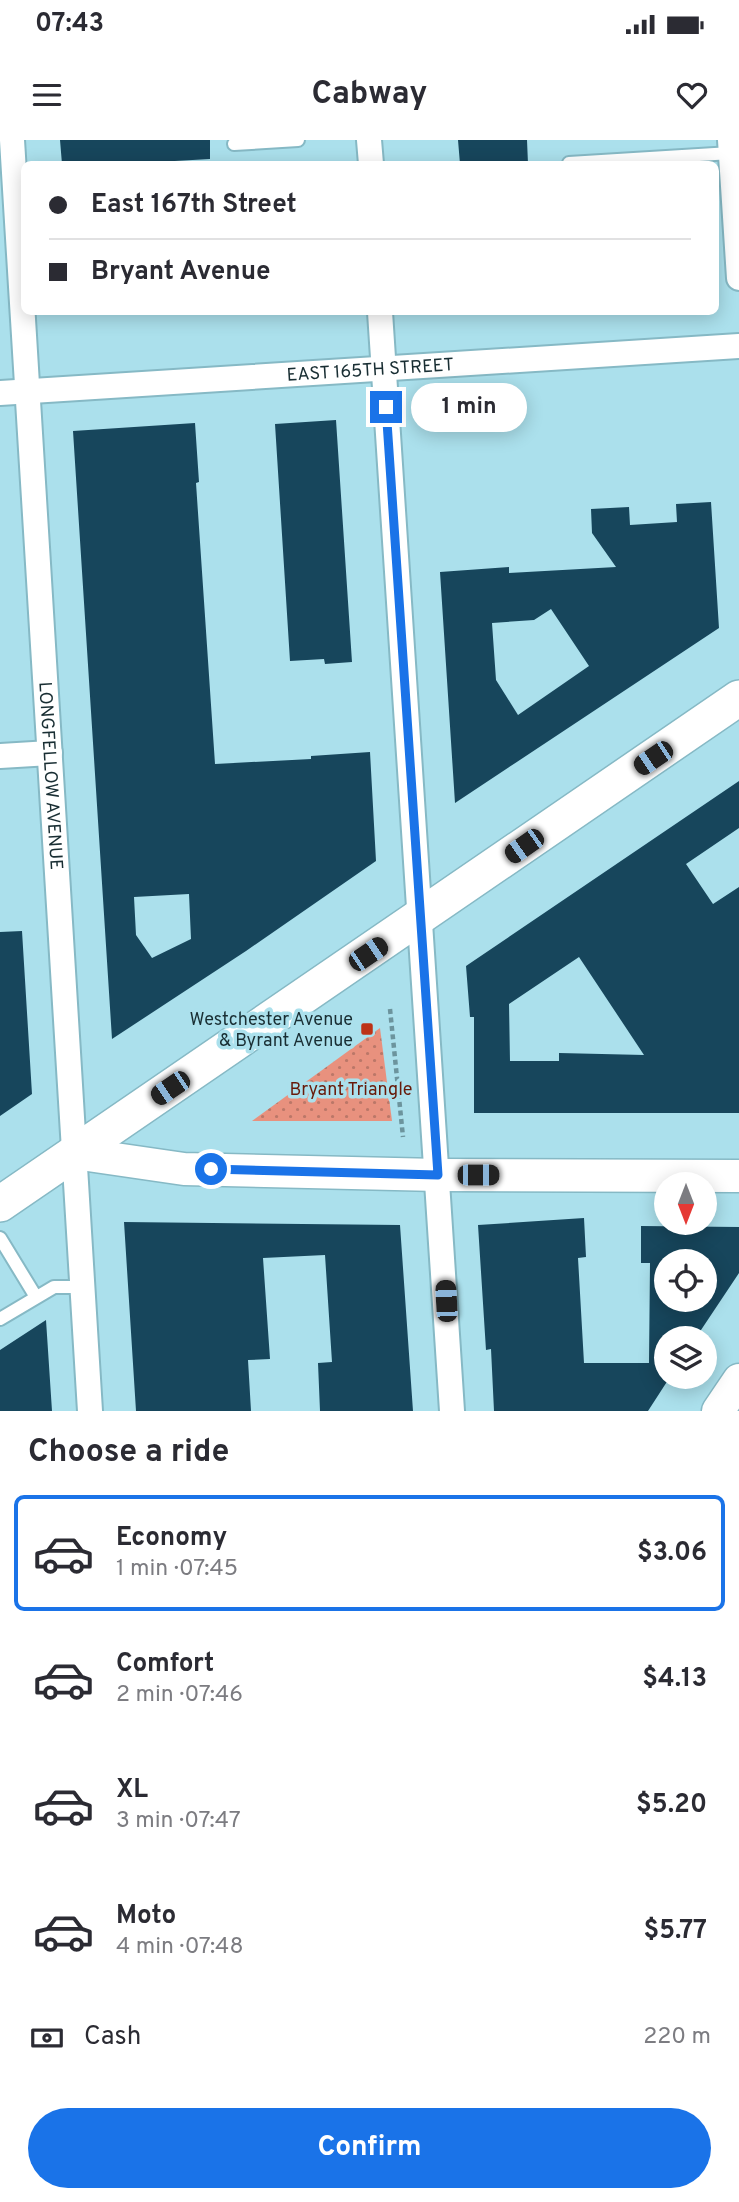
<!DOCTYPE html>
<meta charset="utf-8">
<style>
body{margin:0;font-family:Overpass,sans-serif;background:#f7f7f7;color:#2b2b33;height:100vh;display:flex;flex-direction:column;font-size:26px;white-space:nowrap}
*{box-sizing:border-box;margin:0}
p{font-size:23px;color:#7c7c81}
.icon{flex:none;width:38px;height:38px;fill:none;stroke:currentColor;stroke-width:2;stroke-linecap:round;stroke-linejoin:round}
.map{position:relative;height:1271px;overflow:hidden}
.sheet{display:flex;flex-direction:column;background:#fff;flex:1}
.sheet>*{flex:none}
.hud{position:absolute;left:21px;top:21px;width:698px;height:154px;border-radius:10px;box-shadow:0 4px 18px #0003;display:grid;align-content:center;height:154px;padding:0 28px;background:#fff}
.needle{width:46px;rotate:180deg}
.controls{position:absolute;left:654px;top:1032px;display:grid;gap:14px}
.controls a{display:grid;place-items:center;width:63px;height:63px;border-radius:50%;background:#fff;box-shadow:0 4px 18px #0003;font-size:35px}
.end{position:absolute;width:32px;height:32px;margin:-16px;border:9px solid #1a73e8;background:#fff;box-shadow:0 0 0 4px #fff}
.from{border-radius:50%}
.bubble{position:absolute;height:49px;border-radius:24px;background:#fff;box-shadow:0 4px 18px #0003;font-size:23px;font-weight:700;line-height:49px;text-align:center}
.car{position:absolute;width:21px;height:42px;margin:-21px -10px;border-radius:9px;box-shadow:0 0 5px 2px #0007;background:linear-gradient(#222 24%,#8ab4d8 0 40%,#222 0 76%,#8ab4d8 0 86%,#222 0)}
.hud b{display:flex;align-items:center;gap:24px;height:66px;font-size:26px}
.hud b+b{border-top:2px solid #e1e1e2}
.hud i{width:18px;height:18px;background:#2b2b33}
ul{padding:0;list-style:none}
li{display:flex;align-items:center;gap:21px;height:116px;margin:0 14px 10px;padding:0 14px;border:4px solid transparent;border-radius:10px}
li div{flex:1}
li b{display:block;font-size:26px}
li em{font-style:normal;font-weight:700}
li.selected{border-color:#1a73e8}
li>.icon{width:63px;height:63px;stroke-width:1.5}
h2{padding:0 28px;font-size:32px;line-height:84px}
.pay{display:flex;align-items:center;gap:18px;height:77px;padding:0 28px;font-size:26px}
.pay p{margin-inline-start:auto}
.cta{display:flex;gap:14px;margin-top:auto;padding:14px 28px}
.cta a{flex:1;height:80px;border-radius:42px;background:#1a73e8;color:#fff;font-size:28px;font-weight:700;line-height:80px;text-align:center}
.status{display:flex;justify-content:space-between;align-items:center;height:49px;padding:0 35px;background:#fff;direction:ltr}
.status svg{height:19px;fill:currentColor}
header{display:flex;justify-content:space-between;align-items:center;height:91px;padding:0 28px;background:#fff;font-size:32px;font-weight:700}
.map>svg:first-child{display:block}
</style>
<div class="status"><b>07:43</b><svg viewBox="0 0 49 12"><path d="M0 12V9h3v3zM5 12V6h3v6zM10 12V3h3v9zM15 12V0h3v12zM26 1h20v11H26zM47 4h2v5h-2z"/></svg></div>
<header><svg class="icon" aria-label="menu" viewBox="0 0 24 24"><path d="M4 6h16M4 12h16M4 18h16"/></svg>Cabway<svg class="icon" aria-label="heart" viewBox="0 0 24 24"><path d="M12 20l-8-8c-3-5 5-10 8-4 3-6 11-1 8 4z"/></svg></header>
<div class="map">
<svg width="739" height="1271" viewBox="0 0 739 1271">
<defs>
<pattern id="grass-dots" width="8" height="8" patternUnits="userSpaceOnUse" patternTransform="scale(1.75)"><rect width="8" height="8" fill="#e8917e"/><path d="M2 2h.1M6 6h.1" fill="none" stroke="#bb7768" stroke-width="1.8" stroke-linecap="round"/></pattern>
</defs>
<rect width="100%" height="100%" fill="#abe0ec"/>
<path fill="url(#grass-dots)" d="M380,888L392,981H252Z"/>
<path fill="#17465c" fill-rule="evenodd" d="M60,0H210V19L122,24H62Z
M458,0H527L528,24H460Z
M336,280L352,522L325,524L324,519L290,521L275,284Z
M195,283L199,342L196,343L215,624L311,619V616L370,612L376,721L246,811L112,899L73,291ZM189,754L191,799L152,818L136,795L134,757Z
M711,362L719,488L455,663L440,432L509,427V433L616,427L592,393L591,369L629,367L630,385L677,382L676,364ZM551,469L589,526L518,575L496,540L492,483L534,480Z
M739,641V688L686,724L713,764L739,747V973H474V877H470L466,826ZM579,817L644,915L559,913V921H510L509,864Z
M22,791L32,954L0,976V792Z
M584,1078L586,1117L578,1118L584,1223H649L650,1123H641V1086L739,1087V1133L695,1199H667V1237H670L648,1271H494L491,1209L486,1210L478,1085ZM667,1122H705V1160H667Z
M124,1082L400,1085L413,1271H320L318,1223L332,1222L325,1115L263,1118L270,1219L248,1220L251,1271H136Z
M46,1180L52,1271H0V1210Z"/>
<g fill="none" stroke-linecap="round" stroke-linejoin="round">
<g stroke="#86b9c5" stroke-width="16">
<path id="service" d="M234,4L298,0
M569,23L731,13
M0,1098L36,1157
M0,1179L54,1147H82"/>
</g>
<g stroke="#86b9c5" stroke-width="28">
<g id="minor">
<path id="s1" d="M12,0L90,1271"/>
<path d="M369,0L371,24"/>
<path d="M730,0L739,138"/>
<path d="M380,172L452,1271"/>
<path id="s2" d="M0,253L739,206"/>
<path d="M0,616L50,613"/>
</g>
</g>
<g stroke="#86b9c5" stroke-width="35">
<path id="tertiary" d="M74,1013L184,1029L438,1035L739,1036
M718,1271L739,1240"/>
</g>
<g stroke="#86b9c5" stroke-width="38">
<path id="secondary" d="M0,1064L739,558"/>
</g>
<path stroke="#6c949d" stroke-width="4.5" stroke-dasharray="5 3.5" stroke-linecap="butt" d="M390,869L403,997"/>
<use href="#service" stroke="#fff" stroke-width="12"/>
<use href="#minor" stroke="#fff" stroke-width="24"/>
<use href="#tertiary" stroke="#fff" stroke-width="32"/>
<use href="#secondary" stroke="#fff" stroke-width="35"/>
</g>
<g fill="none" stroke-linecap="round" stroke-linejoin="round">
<path stroke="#1a73e8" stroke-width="9" d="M211,1029L438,1035L386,267"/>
</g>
<rect fill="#bd3216" stroke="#abe0ec" stroke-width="2.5" x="360" y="882" width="14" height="14" rx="3.5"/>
<g text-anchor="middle" stroke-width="7" stroke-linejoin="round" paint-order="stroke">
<g font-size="18" fill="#192e33" stroke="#abe0ec">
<text dy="6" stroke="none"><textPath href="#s2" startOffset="371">EAST 165TH STREET</textPath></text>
<text dy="6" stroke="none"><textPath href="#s1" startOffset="637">LONGFELLOW AVENUE</textPath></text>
</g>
<g font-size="18" fill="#192e33" stroke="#abe0ec" text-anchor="end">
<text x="353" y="885">Westchester Avenue<tspan x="353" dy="21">&amp; Byrant Avenue</tspan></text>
</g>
<g font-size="18" fill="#671a0a" stroke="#abe0ec">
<text x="351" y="955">Bryant Triangle</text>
</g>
</g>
</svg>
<div class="controls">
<a><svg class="needle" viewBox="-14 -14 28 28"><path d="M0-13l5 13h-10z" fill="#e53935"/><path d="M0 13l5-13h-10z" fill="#7c7c81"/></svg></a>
<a><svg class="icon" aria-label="locate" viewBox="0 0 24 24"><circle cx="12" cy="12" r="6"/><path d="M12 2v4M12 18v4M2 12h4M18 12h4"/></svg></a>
<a><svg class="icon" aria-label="layers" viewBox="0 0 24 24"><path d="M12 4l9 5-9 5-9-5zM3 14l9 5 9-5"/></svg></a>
</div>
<i class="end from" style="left:211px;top:1029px"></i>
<i class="end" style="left:386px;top:267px"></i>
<div class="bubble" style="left:411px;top:243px;width:116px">1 min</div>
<i class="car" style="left:653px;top:618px;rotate:236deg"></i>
<i class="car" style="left:524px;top:706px;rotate:235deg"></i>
<i class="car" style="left:368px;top:814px;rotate:56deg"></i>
<i class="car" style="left:170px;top:948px;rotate:236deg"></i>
<i class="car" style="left:478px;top:1035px;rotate:90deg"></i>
<i class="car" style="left:446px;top:1161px;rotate:357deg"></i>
<div class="hud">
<b><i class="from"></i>East 167th Street</b>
<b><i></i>Bryant Avenue</b>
</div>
</div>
<section class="sheet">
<h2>Choose a ride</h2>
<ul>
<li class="selected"><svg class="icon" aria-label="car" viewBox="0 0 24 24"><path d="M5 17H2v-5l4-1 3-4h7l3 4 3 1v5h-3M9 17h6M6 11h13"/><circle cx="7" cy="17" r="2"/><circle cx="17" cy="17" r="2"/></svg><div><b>Economy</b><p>1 min · 07:45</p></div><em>$3.06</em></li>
<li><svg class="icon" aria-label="car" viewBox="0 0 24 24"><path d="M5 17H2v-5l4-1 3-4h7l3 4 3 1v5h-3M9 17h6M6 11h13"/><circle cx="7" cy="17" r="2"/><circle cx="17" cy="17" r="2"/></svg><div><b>Comfort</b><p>2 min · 07:46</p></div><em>$4.13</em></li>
<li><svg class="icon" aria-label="car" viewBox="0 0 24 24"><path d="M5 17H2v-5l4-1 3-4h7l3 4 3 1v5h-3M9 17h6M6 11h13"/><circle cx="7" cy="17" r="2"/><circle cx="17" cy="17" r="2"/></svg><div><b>XL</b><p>3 min · 07:47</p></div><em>$5.20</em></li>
<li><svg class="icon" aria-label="car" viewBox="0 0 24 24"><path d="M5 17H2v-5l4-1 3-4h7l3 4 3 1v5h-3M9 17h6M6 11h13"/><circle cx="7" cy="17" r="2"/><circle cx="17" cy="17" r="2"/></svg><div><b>Moto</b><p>4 min · 07:48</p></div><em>$5.77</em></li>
</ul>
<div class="pay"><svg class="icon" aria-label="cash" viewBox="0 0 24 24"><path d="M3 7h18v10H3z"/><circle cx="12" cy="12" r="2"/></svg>Cash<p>220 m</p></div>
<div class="cta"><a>Confirm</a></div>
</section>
